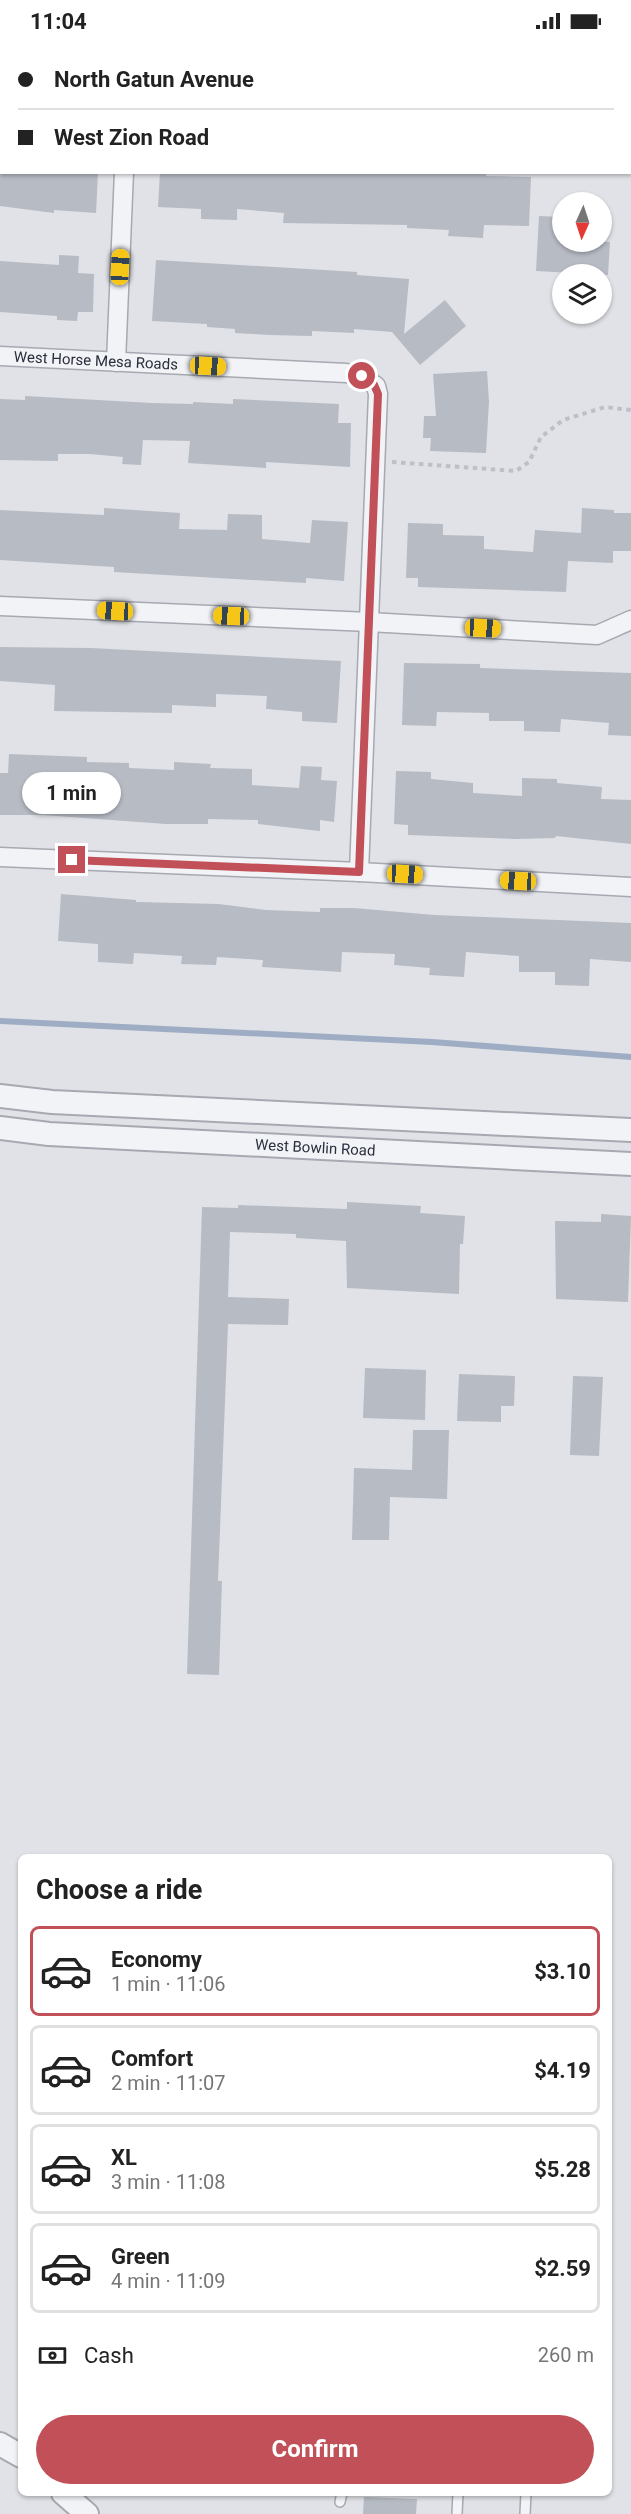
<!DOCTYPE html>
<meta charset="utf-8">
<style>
body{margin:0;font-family:Roboto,sans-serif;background:#f6f6f6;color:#222;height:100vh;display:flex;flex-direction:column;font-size:22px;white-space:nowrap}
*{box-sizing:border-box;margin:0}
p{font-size:20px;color:#767676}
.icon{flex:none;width:33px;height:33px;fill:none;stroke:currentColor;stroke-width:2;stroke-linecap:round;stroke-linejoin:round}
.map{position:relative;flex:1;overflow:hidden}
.drawer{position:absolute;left:18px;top:1812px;width:594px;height:642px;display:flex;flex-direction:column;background:#fff;border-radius:9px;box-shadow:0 2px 4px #0004}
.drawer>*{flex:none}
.top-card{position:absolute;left:0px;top:0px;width:632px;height:132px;box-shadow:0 2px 4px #0004;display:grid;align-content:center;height:132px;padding:0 18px;background:#fff}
.needle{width:39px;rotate:183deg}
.tools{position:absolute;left:552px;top:150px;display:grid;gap:12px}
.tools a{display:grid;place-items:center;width:60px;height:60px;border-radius:50%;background:#fff;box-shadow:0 2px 4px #0004;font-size:30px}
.end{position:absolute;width:27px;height:27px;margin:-14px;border:8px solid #c15058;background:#fff;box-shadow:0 0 0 3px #fff}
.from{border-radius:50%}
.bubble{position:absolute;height:42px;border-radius:21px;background:#fff;box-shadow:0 2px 4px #0004;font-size:20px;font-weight:700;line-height:42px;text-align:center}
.car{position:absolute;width:18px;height:36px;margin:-18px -9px;border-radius:8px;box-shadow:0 0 4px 2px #0007;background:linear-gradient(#f5c518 24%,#345 0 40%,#f5c518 0 76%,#345 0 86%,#f5c518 0)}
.top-card b{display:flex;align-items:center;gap:21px;height:57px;font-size:22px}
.top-card b+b{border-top:2px solid #e0e0e0}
.top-card i{width:15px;height:15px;background:#222}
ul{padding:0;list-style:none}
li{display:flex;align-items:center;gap:18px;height:90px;margin:0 12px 9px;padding:0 6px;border:3px solid #e0e0e0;border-radius:9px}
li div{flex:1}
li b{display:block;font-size:22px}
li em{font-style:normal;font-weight:700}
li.active{border-color:#c15058}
li>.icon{width:54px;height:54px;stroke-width:1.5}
h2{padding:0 18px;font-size:27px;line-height:72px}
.pay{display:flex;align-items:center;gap:15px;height:66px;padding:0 18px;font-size:22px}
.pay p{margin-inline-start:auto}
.cta{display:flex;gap:12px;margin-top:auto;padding:12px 18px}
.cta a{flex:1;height:69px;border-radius:36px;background:#c15058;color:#fff;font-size:24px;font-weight:700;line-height:69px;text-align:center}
.status{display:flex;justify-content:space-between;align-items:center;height:42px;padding:0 30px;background:#fff;direction:ltr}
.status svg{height:16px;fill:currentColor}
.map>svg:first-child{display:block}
</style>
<div class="status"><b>11:04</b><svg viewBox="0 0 49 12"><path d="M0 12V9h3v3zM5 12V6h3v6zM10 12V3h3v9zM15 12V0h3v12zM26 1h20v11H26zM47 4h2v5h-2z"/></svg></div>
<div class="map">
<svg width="631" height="2472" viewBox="0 0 631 2472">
<rect width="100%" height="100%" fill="#e0e2e7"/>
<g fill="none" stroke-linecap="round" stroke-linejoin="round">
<path stroke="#9eadc4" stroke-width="6" d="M0,979L432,1000L631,1015"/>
</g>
<path fill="#b7bbc4" d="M0,130H98L96,171L54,168V171L0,164Z
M160,130H486V134L531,135L529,184L484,183L483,196L448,194L449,188L407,186V183L283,181L284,171L237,167V178L201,177V167L158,165Z
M539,174L562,175V200H610L608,233L536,229Z
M59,213L79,214L78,231L94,232L93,270H78L77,279L57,278V274L0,270V219L59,223Z
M156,218L357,230V233L409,237L404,292L445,258L466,284L420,323L392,290L354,287V291L312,289V294L270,293L235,291V287L207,285V282L152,279Z
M487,329L489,360L486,411L430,409L431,396H423L424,374H436L433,332Z
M25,354L152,361L193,362V360L233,362V357L339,362L338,381H351L350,425L266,420V426L188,421L190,399L143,398L141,423L122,422L123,415L90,412H58V419L0,418V357L25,358Z
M104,466L180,471L179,487L227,488L228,472L262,473V497L310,501L312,478L348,480L344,539L306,536V541L114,530V525L0,518V468L104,473Z
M582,466L614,468V471H631V509H613V521L568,519L566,550L418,545V536H406L408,481L443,482V493L484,494V507L533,510L535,488L581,491Z
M0,605L91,606L341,619L337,681L302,679V670L266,667L267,654L216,652V665L172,663V671L54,669L55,643L0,639Z
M404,621L480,622V626L631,631V694L608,693L609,681L561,677L560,690L524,689V679H489V671L437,670L436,684L402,683Z
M9,712L87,715V720L129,721V726L174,728V720L211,722L210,726L252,727V743L299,746L301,724L322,725L321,738L337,739L334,780L320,778V789L258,782V778L208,777V782H166L43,773H0V731H8Z
M396,729L431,730V737L473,741V751L522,754V736L557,737V741L602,745L601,757L631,758V802L556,794L555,796L515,797L408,793V783L394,782Z
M61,852L136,858V860L219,862L266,868L320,870V866H354L434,873L631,881V920L590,917L589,944L555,943V930H519V914L466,910L464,935L429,933L430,926L394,923L395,912L342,910L341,930L262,925L263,918L217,915L216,923L181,922L182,914L134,911L133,922L98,920V902L58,899Z
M347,1160L421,1164L420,1171L465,1174L463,1202H460L459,1252L347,1246L346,1199L296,1196V1192L230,1190L228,1255L289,1257L288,1283L228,1282L218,1539H222L219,1633L187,1632L202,1165L238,1166V1163L347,1167Z
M601,1172L631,1174L628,1260L556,1257L555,1179L601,1180Z
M365,1326L426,1328L425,1378L363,1376Z
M459,1332L515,1334L514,1364H501V1380L457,1379Z
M573,1334L603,1335L599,1414L570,1413Z
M413,1388H449L447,1457L390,1455L389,1498H352L354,1426L412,1428Z
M364,2455L417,2457L416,2472H363Z"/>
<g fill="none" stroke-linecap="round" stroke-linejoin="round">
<g stroke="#a6a9b1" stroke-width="12">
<path id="service" d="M340,2460L342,2451
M457,2472L458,2451
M525,2472L526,2451"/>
</g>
<g stroke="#a6a9b1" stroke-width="21">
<g id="minor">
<path d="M434,2V0"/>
<path d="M0,54H2"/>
<path id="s1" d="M0,314L346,331L362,334L376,344L378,352L359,830"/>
<path d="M116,320L124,130"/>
<path d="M0,564L369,580L597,593L631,578"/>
<path d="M0,815L359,830L631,845"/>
</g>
</g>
<g stroke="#a6a9b1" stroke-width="26">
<g id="tertiary">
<path d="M0,1054L52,1060L631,1088"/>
<path id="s2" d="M0,1086L49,1092L631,1122"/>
<path d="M0,2402L21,2414"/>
<path d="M63,2451L87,2472"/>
</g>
</g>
<path stroke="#bec0c6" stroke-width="4" stroke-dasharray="4.5 4.5" stroke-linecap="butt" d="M630,125H631
M392,420L516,429L529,420L541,395L563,378L605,365L631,368"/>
<use href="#service" stroke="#f2f3f6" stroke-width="9"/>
<use href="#minor" stroke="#f2f3f6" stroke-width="18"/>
<use href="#tertiary" stroke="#f2f3f6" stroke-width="22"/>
</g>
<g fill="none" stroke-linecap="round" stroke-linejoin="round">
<path stroke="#c15058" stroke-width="8" d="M72,818L359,830L378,352L372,338L362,334"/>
</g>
<g text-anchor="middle" stroke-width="4.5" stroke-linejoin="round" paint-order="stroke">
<g font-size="15" fill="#2a2f3d" stroke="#eff1f5">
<text dy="5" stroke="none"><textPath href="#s1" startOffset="96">West Horse Mesa Roads</textPath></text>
<text dy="5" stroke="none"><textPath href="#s2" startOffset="316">West Bowlin Road</textPath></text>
</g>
</g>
</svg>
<div class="tools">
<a><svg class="needle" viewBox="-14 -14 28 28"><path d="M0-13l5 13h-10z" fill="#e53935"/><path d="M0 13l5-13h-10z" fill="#767676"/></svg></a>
<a><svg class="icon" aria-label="layers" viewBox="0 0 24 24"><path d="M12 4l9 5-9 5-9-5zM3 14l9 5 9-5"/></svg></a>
</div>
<i class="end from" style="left:362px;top:334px"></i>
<i class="end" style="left:72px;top:818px"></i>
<div class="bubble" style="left:22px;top:730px;width:99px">1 min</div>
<i class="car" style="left:120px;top:225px;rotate:3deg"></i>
<i class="car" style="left:208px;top:324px;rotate:93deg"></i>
<i class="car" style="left:115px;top:569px;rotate:273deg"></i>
<i class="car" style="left:231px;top:574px;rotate:272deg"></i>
<i class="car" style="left:483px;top:586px;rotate:93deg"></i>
<i class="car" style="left:405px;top:832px;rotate:93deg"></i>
<i class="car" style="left:518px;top:839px;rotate:273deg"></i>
<div class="top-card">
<b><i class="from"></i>North Gatun Avenue</b>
<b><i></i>West Zion Road</b>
</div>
<section class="drawer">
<h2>Choose a ride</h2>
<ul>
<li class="active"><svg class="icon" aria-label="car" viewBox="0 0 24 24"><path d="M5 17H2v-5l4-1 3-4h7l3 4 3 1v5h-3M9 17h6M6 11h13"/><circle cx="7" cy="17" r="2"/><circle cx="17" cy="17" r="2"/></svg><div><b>Economy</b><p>1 min · 11:06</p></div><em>$3.10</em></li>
<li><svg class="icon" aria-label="car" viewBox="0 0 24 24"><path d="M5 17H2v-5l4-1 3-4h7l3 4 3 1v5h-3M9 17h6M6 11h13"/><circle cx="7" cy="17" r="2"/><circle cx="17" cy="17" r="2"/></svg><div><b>Comfort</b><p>2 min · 11:07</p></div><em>$4.19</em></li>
<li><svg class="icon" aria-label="car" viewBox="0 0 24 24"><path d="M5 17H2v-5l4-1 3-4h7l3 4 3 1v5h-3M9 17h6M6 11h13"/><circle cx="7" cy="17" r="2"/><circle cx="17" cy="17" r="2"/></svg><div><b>XL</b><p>3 min · 11:08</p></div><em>$5.28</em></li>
<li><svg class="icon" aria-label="car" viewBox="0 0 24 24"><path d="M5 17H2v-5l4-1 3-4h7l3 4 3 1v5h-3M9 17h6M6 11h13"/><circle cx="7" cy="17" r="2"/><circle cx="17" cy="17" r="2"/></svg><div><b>Green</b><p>4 min · 11:09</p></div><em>$2.59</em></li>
</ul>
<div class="pay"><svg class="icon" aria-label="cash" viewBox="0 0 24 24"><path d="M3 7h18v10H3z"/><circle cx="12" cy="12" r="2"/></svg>Cash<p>260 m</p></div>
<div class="cta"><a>Confirm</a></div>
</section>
</div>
